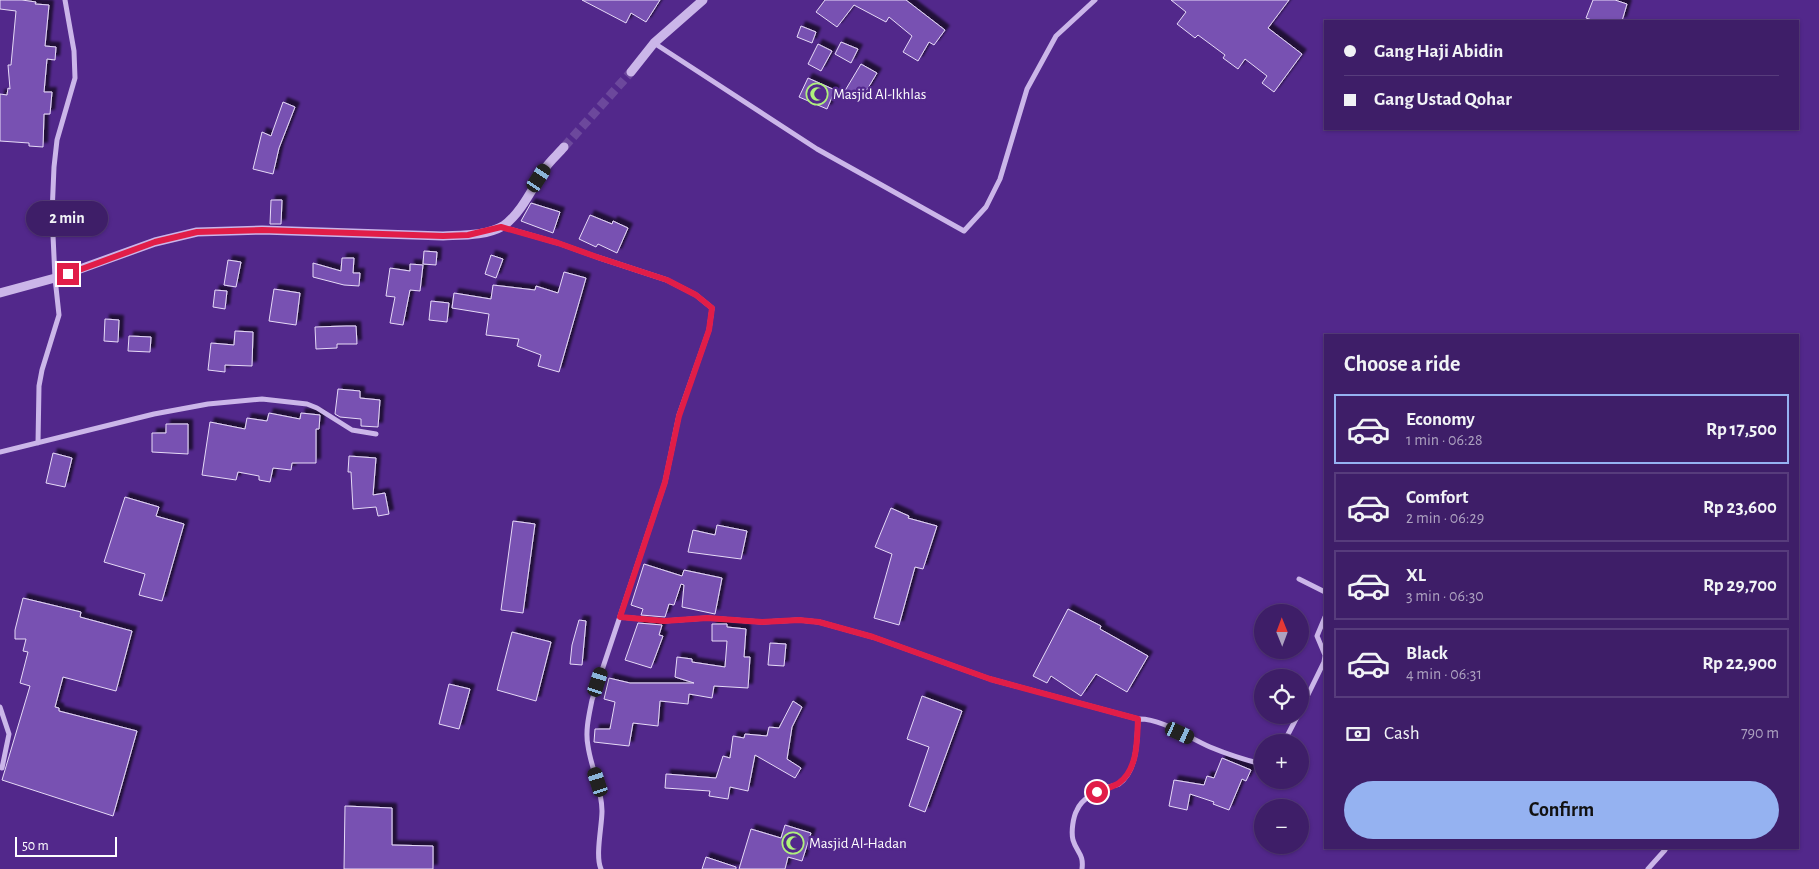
<!DOCTYPE html>
<meta charset="utf-8">
<style>
body{margin:0;font-family:"Alegreya Sans",sans-serif;background:#492b71;color:#f1f3f6;height:100vh;display:flex;flex-direction:column;font-size:19px;white-space:nowrap}
*{box-sizing:border-box;margin:0}
p{font-size:16px;color:#ada2c0}
.icon{flex:none;width:28px;height:28px;fill:none;stroke:currentColor;stroke-width:2;stroke-linecap:round;stroke-linejoin:round}
.map{position:relative;flex:1;overflow:hidden}
.drawer{position:absolute;left:1324px;top:334px;width:475px;height:515px;display:flex;flex-direction:column;background:#3e1e68;border-radius:0px;box-shadow:0 1px 4px #0004,0 0 0 1px #573c7c}
.drawer>*{flex:none}
.top-card{position:absolute;left:1324px;top:20px;width:475px;height:110px;border-radius:0px;box-shadow:0 1px 4px #0004,0 0 0 1px #573c7c;display:grid;align-content:center;height:110px;padding:0 20px;background:#3e1e68}
.needle{width:32px;rotate:359deg}
.tools{position:absolute;left:1254px;top:604px;display:grid;gap:10px}
.tools a{display:grid;place-items:center;width:55px;height:55px;border-radius:50%;background:#3e1e68;box-shadow:0 1px 4px #0004,0 0 0 1px #573c7c;font-size:25px}
.scale{position:absolute;left:15px;bottom:12px;width:102px;box-sizing:border-box;padding-left:5px;border:2px solid #fff;border-top:0;font-size:14px;line-height:18px;white-space:nowrap;color:#fff;-webkit-text-stroke:4px #52288b;paint-order:stroke}
.end{position:absolute;width:22px;height:22px;margin:-11px;border:6px solid #e11d48;background:#fff;box-shadow:0 0 0 2px #fff}
.from{border-radius:50%}
.bubble{position:absolute;height:35px;border-radius:18px;background:#3e1e68;box-shadow:0 1px 4px #0004,0 0 0 1px #573c7c;font-size:16px;font-weight:700;line-height:35px;text-align:center}
.car{position:absolute;width:15px;height:30px;margin:-15px -8px;border-radius:6px;box-shadow:0 0 4px 1px #0007;background:linear-gradient(#222 24%,#8ab4d8 0 40%,#222 0 76%,#8ab4d8 0 86%,#222 0)}
.top-card b{display:flex;align-items:center;gap:18px;height:48px;font-size:19px}
.top-card b+b{border-top:1px solid #573c7c}
.top-card i{width:12px;height:12px;background:#f1f3f6}
ul{padding:0;list-style:none}
li{display:flex;align-items:center;gap:15px;height:70px;margin:0 10px 8px;padding:0 10px;border:2px solid #573c7c;border-radius:0px}
li div{flex:1}
li b{display:block;font-size:19px}
li em{font-style:normal;font-weight:700}
li.on{border-color:#95b2f1}
li>.icon{width:45px;height:45px;stroke-width:1.5}
h2{padding:0 20px;font-size:22px;line-height:60px}
.pay{display:flex;align-items:center;gap:12px;height:55px;padding:0 20px;font-size:19px}
.pay p{margin-inline-start:auto}
.button{display:flex;gap:10px;margin-top:auto;padding:10px 20px}
.button a{flex:1;height:58px;border-radius:30px;background:#95b2f1;color:#111;font-size:20px;font-weight:700;line-height:58px;text-align:center}
.map>svg:first-child{display:block}
</style>
<div class="map">
<svg width="1819" height="869" viewBox="0 0 1819 869">
<defs>
<filter id="shadow"><feDropShadow dx="4.5" dy="-4.5" stdDeviation="1" flood-color="#0009"/></filter>
</defs>
<rect width="100%" height="100%" fill="#52288b"/>
<path fill="#7851b2" stroke="#e6daf7" filter="url(#shadow)" d="M0,0H22L36,2L35,4L49,5L45,46L56,47L55,60L47,59L44,92H52L50,114H44L43,147L29,146V143L0,141V94L7,95L8,88L10,89L8,65H11L16,11L0,9Z
M582,0H660L646,22L631,13L626,23Z
M825,0H906L945,30L934,45L929,42L918,61L903,52L912,36L889,17L886,22L854,5L837,27L816,12Z
M1171,0H1289L1268,28L1302,54L1274,92L1262,83L1267,76L1245,59L1238,69L1223,58L1225,55L1198,35L1195,38L1177,24L1186,12Z
M1593,0H1615L1627,4L1622,21H1595L1586,18Z
M801,26L816,32L812,43L797,37Z
M841,42L858,49L851,63L835,54Z
M818,44L832,51L821,71L808,64Z
M861,64L877,73L859,103L843,94Z
M808,78L835,90L827,109L799,97Z
M283,102L295,107L279,148L273,174L253,169L262,132L271,136Z
M271,200H282L281,224H270Z
M531,203L560,212L553,233L521,221Z
M590,215L612,224L613,221L628,228L617,253L598,244L596,247L579,239Z
M424,251L437,252L436,265L423,264Z
M491,255L503,259L496,278L485,274Z
M342,258H354L353,273H360L359,286L344,285L313,277V263L341,271Z
M228,260L241,262L236,287L224,285Z
M410,264L423,265L420,291L410,290L403,325L390,323L395,297L386,296L390,268L410,271Z
M564,272L586,278L559,372L538,366L541,355L517,346L519,339L486,335L489,314L452,308L454,293L491,299L493,285L535,290L536,286L558,293Z
M274,289L300,293L296,325L269,321Z
M215,290L227,291L225,309L213,307Z
M431,301L449,303L447,322L429,320Z
M105,319L119,320L118,342L104,341Z
M346,326H356L357,344H337V348L316,349L315,327Z
M235,331L253,332L252,366L225,365V372L208,370L211,343L234,345Z
M129,336L151,337L150,352L128,351Z
M338,389L360,391V398L380,400L378,427L361,426V419L340,417L335,414Z
M269,413L300,419L301,413L320,415L319,429H316V463H292L291,470L273,468L270,482L259,480V476L238,472L236,480L202,475L210,422L245,429L247,418L267,421Z
M166,424H188V454L152,452V433H166Z
M53,453L72,458L65,487L46,483Z
M349,456L376,458L373,495L385,493L389,514L378,516L376,507L353,509L351,472H348Z
M125,497L159,507L156,516L184,524L162,601L139,595L145,574L104,562Z
M891,508L909,516L908,518L937,526L923,569L915,567L899,625L874,618L892,554L875,547Z
M513,521L535,524L523,613L501,610Z
M717,525L747,531L741,559L688,552L693,530L715,535Z
M644,564L682,576L684,570L722,578L715,614L682,607L684,585L681,584L674,605L669,604L665,617L641,615L643,609L631,605Z
M23,598L81,612L80,617L132,631L116,691L63,677L55,707L59,708V711L137,731L113,816L2,780L30,686L20,683L28,652L23,651L26,639H15V630Z
M1068,609L1101,626L1100,629L1148,656L1127,692L1096,674L1081,696L1051,676L1047,683L1033,676Z
M579,620L586,621L582,665L570,664L572,645Z
M638,623L662,625L659,635L663,636L651,668L625,660Z
M712,624H727V627L746,629L744,657H750L748,688L714,686L712,698L689,694L688,704L660,701L658,726L633,723L629,746L594,742L595,729H610L615,702L604,699L609,678L630,683H694L675,677L677,657L692,659V662L725,667L727,641H712Z
M512,632L551,642L536,701L497,690Z
M770,643L786,644L784,666L768,665Z
M449,684L470,689L459,729L439,724Z
M922,696L962,711L925,812L909,806L929,747L907,739Z
M793,701L802,707L792,727L787,759L801,768L795,778L755,755L748,791L730,787L728,799L709,796L710,791L665,788L666,774L716,778L723,756L730,758L733,736L744,738L745,734L767,736L769,727L779,728Z
M1222,758L1251,770L1246,781L1242,779L1229,810L1213,804L1214,802L1190,794L1187,810L1169,806L1174,780L1204,785L1207,776L1214,778Z
M345,806L392,808V845L433,846V869H344Z
M785,825L811,833L802,861L788,857L785,869H739L751,829L781,838Z
M706,857L736,867V869H702Z"/>
<g fill="none" stroke-linecap="round" stroke-linejoin="round">
<path stroke="#6c489c" stroke-width="9" stroke-dasharray="9 4.5" stroke-linecap="butt" d="M564,147L631,72"/>
<path stroke="#cbb6e9" stroke-width="5" d="M654,43L817,149L964,231L986,207L1000,179L1027,89L1056,36L1095,0
M502,227L558,243L597,257L667,280L696,295L712,308L709,330L679,415L665,482L592,700C589,715 585,731 588,746C591,768 602,788 602,811C602,826 595,856 601,869
M38,443L39,386L42,370L59,315L55,278L52,214L54,167L57,140L75,78L74,51L65,0
M0,452L154,414L208,404L262,399L307,404L317,408L352,430L376,434
M1299,579L1325,592
M620,617L664,621L707,618L762,622L799,620L819,622L873,637L990,679L1138,719C1137,739 1138,770 1119,784C1115,786 1111,786 1108,787C1096,792 1082,798 1077,810C1073,817 1071,832 1073,840C1077,853 1084,854 1082,869
M1325,617L1317,636L1325,655
M0,707L9,734L2,768
M1300,711L1324,662L1325,656
M1138,719C1161,718 1189,738 1210,747C1227,754 1245,760 1262,764
M1284,742L1298,715
M1648,869L1665,850L1666,848"/>
<path stroke="#cbb6e9" stroke-width="9" d="M631,72L654,43L703,0
M0,293L55,278L155,242L197,232L262,230L443,236C461,235 486,236 503,226C521,214 534,185 546,167C551,160 558,154 564,147"/>
</g>
<g fill="none" stroke-linecap="round" stroke-linejoin="round">
<path stroke="#e11d48" stroke-width="6" d="M68,274L155,242L197,232L262,230L443,236L468,235L501,227L558,243L597,257L667,280L696,295L712,308L709,330L679,416L665,482L620,617L664,621L707,618L762,622L799,620L819,622L873,637L990,679L1138,719C1137,740 1138,769 1119,783C1113,787 1104,789 1097,792"/>
</g>
<defs>
<g id="mosque-ring" transform="scale(1.125)"><circle r="9.5" fill="#52288b" stroke="#aff17c" stroke-width="1.5"/><path d="M3.5-4.9A6 6 0 1 0 3.5 4.9A5 5 0 1 1 3.5-4.9Z" fill="#aff17c"/></g>
</defs>
<g fill-rule="evenodd">
<use href="#mosque-ring" x="817" y="94"/>
<use href="#mosque-ring" x="793" y="843"/>
</g>
<g text-anchor="middle" stroke-width="5" stroke-linejoin="round" paint-order="stroke">
<g font-size="15" fill="#fff" stroke="#52288b" text-anchor="start">
<text x="833" y="99">Masjid Al-Ikhlas</text>
<text x="809" y="848">Masjid Al-Hadan</text>
</g>
</g>
</svg>
<div class="tools">
<a><svg class="needle" viewBox="-14 -14 28 28"><path d="M0-13l5 13h-10z" fill="#e53935"/><path d="M0 13l5-13h-10z" fill="#ada2c0"/></svg></a>
<a><svg class="icon" aria-label="locate" viewBox="0 0 24 24"><circle cx="12" cy="12" r="6"/><path d="M12 2v4M12 18v4M2 12h4M18 12h4"/></svg></a>
<a>+</a>
<a>−</a>
</div>
<div class="scale">50 m</div>
<i class="end from" style="left:1097px;top:792px"></i>
<i class="end" style="left:68px;top:274px"></i>
<div class="bubble" style="left:26px;top:201px;width:82px">2 min</div>
<i class="car" style="left:539px;top:178px;rotate:33deg"></i>
<i class="car" style="left:598px;top:682px;rotate:18deg"></i>
<i class="car" style="left:1180px;top:733px;rotate:115deg"></i>
<i class="car" style="left:598px;top:782px;rotate:342deg"></i>
<div class="top-card">
<b><i class="from"></i>Gang Haji Abidin</b>
<b><i></i>Gang Ustad Qohar</b>
</div>
<section class="drawer">
<h2>Choose a ride</h2>
<ul>
<li class="on"><svg class="icon" aria-label="car" viewBox="0 0 24 24"><path d="M5 17H2v-5l4-1 3-4h7l3 4 3 1v5h-3M9 17h6M6 11h13"/><circle cx="7" cy="17" r="2"/><circle cx="17" cy="17" r="2"/></svg><div><b>Economy</b><p>1 min · 06:28</p></div><em>Rp 17,500</em></li>
<li><svg class="icon" aria-label="car" viewBox="0 0 24 24"><path d="M5 17H2v-5l4-1 3-4h7l3 4 3 1v5h-3M9 17h6M6 11h13"/><circle cx="7" cy="17" r="2"/><circle cx="17" cy="17" r="2"/></svg><div><b>Comfort</b><p>2 min · 06:29</p></div><em>Rp 23,600</em></li>
<li><svg class="icon" aria-label="car" viewBox="0 0 24 24"><path d="M5 17H2v-5l4-1 3-4h7l3 4 3 1v5h-3M9 17h6M6 11h13"/><circle cx="7" cy="17" r="2"/><circle cx="17" cy="17" r="2"/></svg><div><b>XL</b><p>3 min · 06:30</p></div><em>Rp 29,700</em></li>
<li><svg class="icon" aria-label="car" viewBox="0 0 24 24"><path d="M5 17H2v-5l4-1 3-4h7l3 4 3 1v5h-3M9 17h6M6 11h13"/><circle cx="7" cy="17" r="2"/><circle cx="17" cy="17" r="2"/></svg><div><b>Black</b><p>4 min · 06:31</p></div><em>Rp 22,900</em></li>
</ul>
<div class="pay"><svg class="icon" aria-label="cash" viewBox="0 0 24 24"><path d="M3 7h18v10H3z"/><circle cx="12" cy="12" r="2"/></svg>Cash<p>790 m</p></div>
<div class="button"><a>Confirm</a></div>
</section>
</div>
